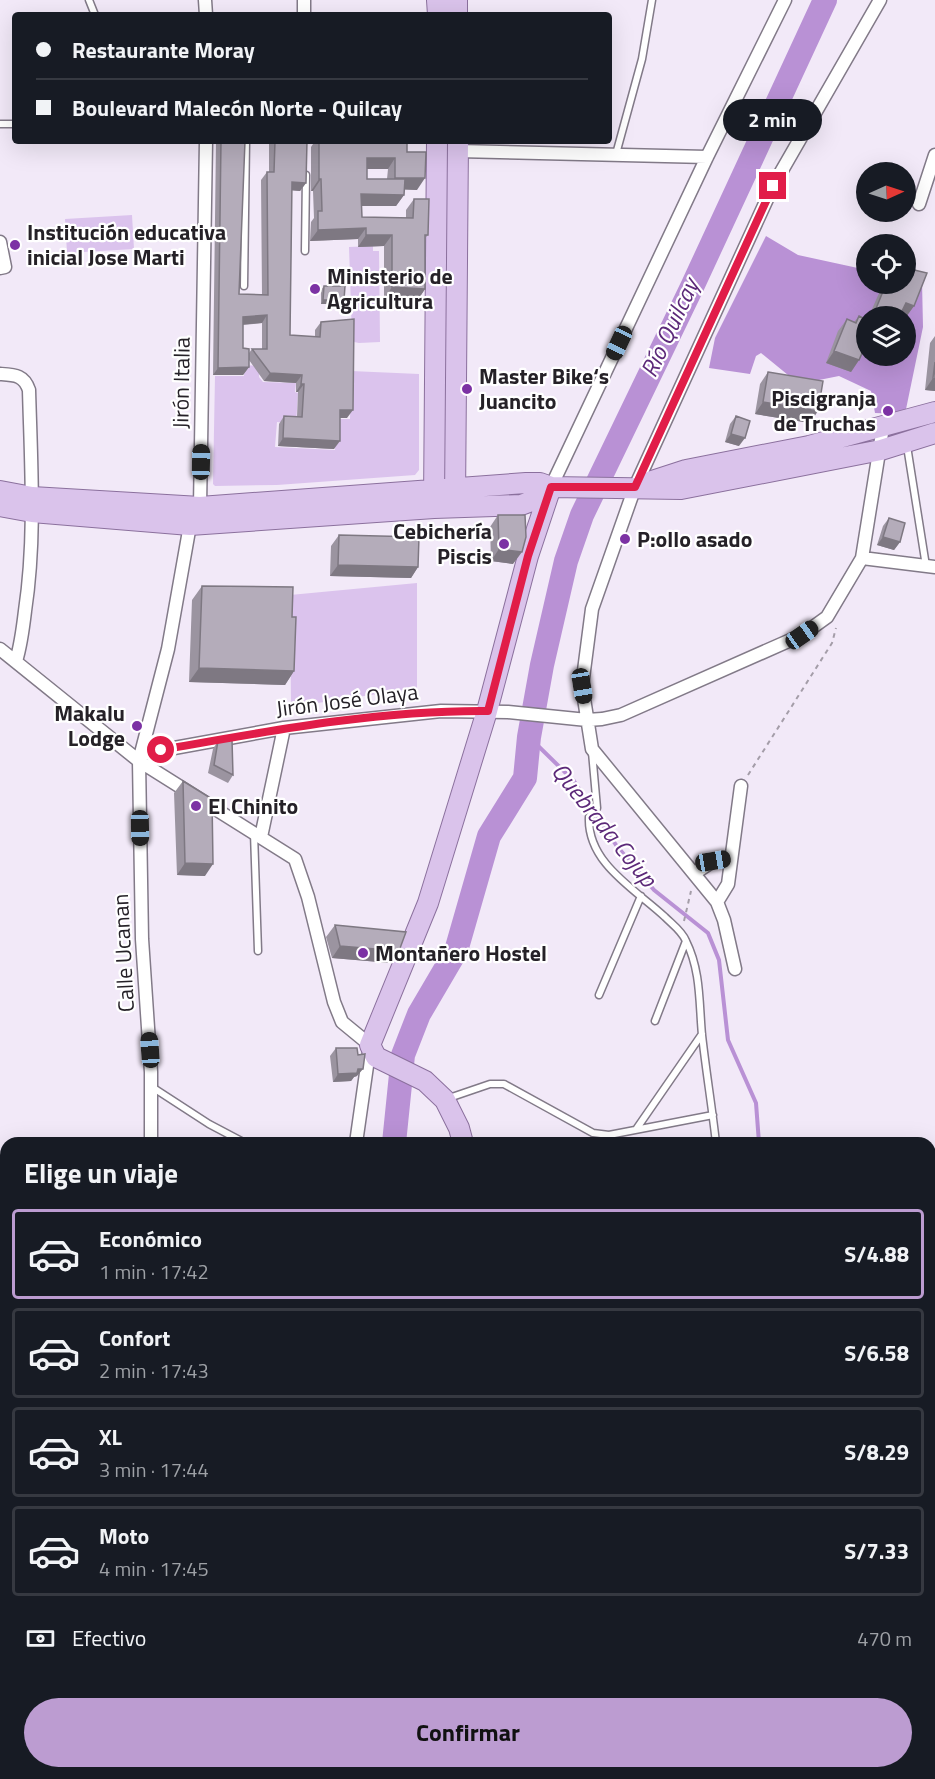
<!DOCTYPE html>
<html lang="es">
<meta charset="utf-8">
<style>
body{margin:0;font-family:"Titillium Web",sans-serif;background:#20242c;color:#f1f3f6;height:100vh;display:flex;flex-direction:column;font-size:22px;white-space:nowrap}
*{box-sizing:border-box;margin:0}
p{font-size:20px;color:#9ea1a6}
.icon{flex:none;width:33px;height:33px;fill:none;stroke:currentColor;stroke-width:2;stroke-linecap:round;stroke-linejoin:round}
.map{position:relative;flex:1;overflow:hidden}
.panel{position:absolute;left:0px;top:1137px;width:936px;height:642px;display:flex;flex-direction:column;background:#171b24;border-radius:18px 18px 0 0;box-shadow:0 6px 24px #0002}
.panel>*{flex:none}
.banner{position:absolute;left:12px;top:12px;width:600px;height:132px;border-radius:6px;box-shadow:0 6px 24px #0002;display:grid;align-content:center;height:132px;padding:0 24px;background:#171b24}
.needle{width:39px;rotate:87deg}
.controls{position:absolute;left:856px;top:162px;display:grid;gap:12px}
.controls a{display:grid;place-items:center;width:60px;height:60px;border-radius:50%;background:#171b24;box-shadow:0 6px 24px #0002;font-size:30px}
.end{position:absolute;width:27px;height:27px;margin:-14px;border:8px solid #e11d48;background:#fff;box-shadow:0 0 0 3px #fff}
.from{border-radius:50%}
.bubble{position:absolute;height:42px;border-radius:21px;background:#171b24;box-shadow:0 6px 24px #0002;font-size:20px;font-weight:700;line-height:42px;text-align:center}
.car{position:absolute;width:18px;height:36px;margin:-18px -9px;border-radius:8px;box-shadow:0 0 4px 2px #0007;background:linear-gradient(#222 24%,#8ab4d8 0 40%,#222 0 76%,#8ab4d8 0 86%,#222 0)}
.banner b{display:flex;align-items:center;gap:21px;height:57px;font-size:22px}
.banner b+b{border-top:2px solid #363941}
.banner i{width:15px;height:15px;background:#f1f3f6}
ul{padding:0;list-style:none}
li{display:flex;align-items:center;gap:18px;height:90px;margin:0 12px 9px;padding:0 12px;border:3px solid #363941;border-radius:6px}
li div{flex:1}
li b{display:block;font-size:22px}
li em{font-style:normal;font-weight:700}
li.current{border-color:#bc9cd1}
li>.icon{width:54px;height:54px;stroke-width:1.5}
h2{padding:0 24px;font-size:27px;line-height:72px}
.pay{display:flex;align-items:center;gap:15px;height:66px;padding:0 24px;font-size:22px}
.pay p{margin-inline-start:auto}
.button{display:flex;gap:12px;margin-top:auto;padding:12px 24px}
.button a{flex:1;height:69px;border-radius:36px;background:#bc9cd1;color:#111;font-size:24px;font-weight:700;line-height:69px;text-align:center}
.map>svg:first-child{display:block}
</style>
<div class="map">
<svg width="935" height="1779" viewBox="0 0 935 1779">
<rect width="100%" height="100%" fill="#f2e9f8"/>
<path fill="#dbc3ed" d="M446,141H454L451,469H443Z
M132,215L134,249L67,253L65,219Z
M373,246V251H379L380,342L359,343L354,342L352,337L349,247Z
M244,365L259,366V377L263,382L296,383L295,392L298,393L296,424L277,422L275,447L335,450L336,419H350L351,371L419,374V470L415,475L277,485L215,486L213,484L215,376H244Z
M417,583V688L291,707L290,595Z"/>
<path fill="#b991d5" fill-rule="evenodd" d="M766,236L798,255L867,270V284H906L922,281L923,327L905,414L875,413L871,391L839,376L799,384L761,353L756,356L750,374L709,368L715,338ZM867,316H906V356H867Z"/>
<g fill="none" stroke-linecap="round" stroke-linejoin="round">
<path stroke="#b991d5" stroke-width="4" d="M529,737L574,781L616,845L654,890L708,933L719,960L728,1040L756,1103L759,1143
M807,1773L809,1779"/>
<path stroke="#b991d5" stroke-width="24" d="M394,1143L403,1055L419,1014L456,951L489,836L525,778L529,737L542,665L566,561L582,515L692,287L825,0
M328,1779L329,1773"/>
<g stroke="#827a88" stroke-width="9">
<path id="service" d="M89,0L95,15
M0,124H15
M616,154L642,59L652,0
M305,251L306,175
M244,286L246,141
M907,446L926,566
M592,752L597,808L589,817C587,863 635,889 665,917C673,925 682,931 686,941C701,971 699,1003 702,1035C706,1071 712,1107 716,1143
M254,833L258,951
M599,995L641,896
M655,1021L686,941
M152,1087L209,1124L245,1143
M449,1098L490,1084H504L593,1133L609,1135L713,1115
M637,1128L702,1034"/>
</g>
<g stroke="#827a88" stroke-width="15">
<path id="minor" d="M205,0L206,15
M304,0V15
M458,151L707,157
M919,204L935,155
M0,242L5,267L0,268
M0,374C15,375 24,375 29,390C31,464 36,538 25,611C23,628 21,645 16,661
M551,487L707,157L785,0
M862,558L935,567
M0,649L139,761L295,859L308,897L334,1002L342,1022L370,1045L356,1143
M141,754L284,728L441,711L508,712L587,720L602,719L621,715L802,635L827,617L862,558L883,427
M261,837L284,728
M695,873L713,861L731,858
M717,902L728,884L741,786
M735,969L724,920L717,902L592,749L582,686L592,609L635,487L773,186L880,0
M151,1143V1072L142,939L139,761L168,649L190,525L200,507L206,141
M717,1773L718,1775
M281,1779L283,1773"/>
</g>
<g stroke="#827a88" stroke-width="18">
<path id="tertiary" d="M457,1773L459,1779"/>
</g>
<g stroke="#8b709d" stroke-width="22">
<path id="primary" d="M437,0L438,15
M457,0V15
M646,483L686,470L809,446L935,412
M0,491L32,497L200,507L526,483H540L551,487L681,489L881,450L935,433
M434,501L437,141
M455,501L458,141
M0,506L32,512L190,525L434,508L521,505L537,499L551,487
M463,1143L459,1128L445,1100L425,1081L376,1057L370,1045L428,903L487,711L528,556L551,487
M575,1773L577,1779"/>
</g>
<path stroke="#a49da8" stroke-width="2" stroke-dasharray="4.5 4.5" stroke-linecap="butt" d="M748,775L832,643L836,628
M684,921L691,891"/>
<use href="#service" stroke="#fff" stroke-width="6"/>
<use href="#minor" stroke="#fff" stroke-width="12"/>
<use href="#tertiary" stroke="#fff" stroke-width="15"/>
<use href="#primary" stroke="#dac3eb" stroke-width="20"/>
</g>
<path fill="#9b94a0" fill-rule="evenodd" d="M216,141H245L239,294L262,295L261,180L267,172H269V141H307L306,183L300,191L292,190L290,335L315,337V330L321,322L347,418H340L334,449L278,446L279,424L284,416L297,417L298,392H296V383L264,381L249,360V367L243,375H213ZM262,323V349H252L249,353L243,348V325Z
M315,141H407V152L417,190L404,189V195L396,206H362V217L406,218V210L414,199L428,235L425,238V289L417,301L384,299V246L358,247V239L310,241L311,222L314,218L313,191H311V147ZM367,169H388L387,179H367Z
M883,284H906L914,306L906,317L899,315L898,316H869Z
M324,286L342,304H321V290Z
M859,316V360L851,372L826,363L838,331L847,319L854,322Z
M935,336V391L925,390L930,343Z
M768,372L810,423L755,414L760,384Z
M736,416L739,446L725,442L730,424Z
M498,515L513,564L491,561L490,527Z
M889,518L900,542L894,550L877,545L883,526Z
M339,535L418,567L411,578L330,576L331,546Z
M202,586L294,671L285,685L189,682L192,600Z
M218,741L233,775L228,783L208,773L213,749Z
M183,781L205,876L177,875L174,793Z
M335,925L399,951L391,963L332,958L326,937Z
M336,1048L357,1076L354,1077L351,1081L333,1082L330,1056Z"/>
<path fill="#7e7882" d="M367,158H395L388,169H359Z
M395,178H425L417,190L387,189Z
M319,179H321L313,191H311Z
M292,182L306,183L300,191L286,190Z
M361,194L404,195L396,206H353Z
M366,228L358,239L310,241L318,230Z
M366,235H392L384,246L358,247Z
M392,287L425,289L417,301L384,299Z
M323,300H344L342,304H321Z
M906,303L914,306L906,317L899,315L898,316H889L895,308Z
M267,315L262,323L237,325L243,317Z
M834,351L859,360L851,372L826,363Z
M249,367L243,375H213L218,368Z
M270,373L302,375L296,383L264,381Z
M933,378L935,379V391L925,390Z
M301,384H304L298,392H296Z
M763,402L818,411L810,423L755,414Z
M340,410H353L347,418H335Z
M731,434L745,438L739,446L725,442Z
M283,438L340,441L334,449L278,446Z
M883,537L900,542L894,550L877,545Z
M499,549L522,552L513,564L491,561Z
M338,565L418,567L411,578L330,576Z
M199,668L294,671L285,685L189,682Z
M185,863L213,864L205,876L177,875Z
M340,946L399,951L391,963L332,958Z
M358,1069H363L357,1076L354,1077L351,1081L333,1082L338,1074Z"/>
<path fill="#b4acba" stroke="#7e7882" stroke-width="1.5" d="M221,141H245L239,294L268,295L267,172H274L275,141H307L306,183L292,182L290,335L320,337L321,322L354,319L353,410H340V441L283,438L284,416L302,417L304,384H301L302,375L270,373L252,349H267V315L243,317V348L249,349V367L218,368Z
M319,141H407V152H426L425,178H395V158H367V179H405L404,195L361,194L362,217L413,218L414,199H429L428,235H425V289L392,287V235H366V228L318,230V211H322L321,179H319Z
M906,268L927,273L914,306L906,303L902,311L895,308L890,316H887L875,311L886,284H906Z
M324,286H345L344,300H323Z
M859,316L867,320V342L859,360L834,351L847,319L856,323Z
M935,362V379L933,378Z
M768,372L823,381L818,411L763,402Z
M736,416L750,421L745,438L731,434Z
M498,515H525L526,537L522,552L499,549Z
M889,518L905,523L900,542L883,537Z
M339,535L419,537L418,567L338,565Z
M202,586L293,587L292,617H296L294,671L199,668Z
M232,740L233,775L214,765L218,741Z
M183,781L212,799L213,864L185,863Z
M335,925L406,932L399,951L340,946Z
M336,1048H357L358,1055L365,1054L363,1069H358L357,1073L338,1074Z"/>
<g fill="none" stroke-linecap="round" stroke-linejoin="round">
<path stroke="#e11d48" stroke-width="8" d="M161,750C269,731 378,710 488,711L528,556L551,487H635L773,186"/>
</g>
<g fill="#7c32a4" stroke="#fff" stroke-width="2">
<circle cx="15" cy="245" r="6"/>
<circle cx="315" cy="289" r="6"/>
<circle cx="467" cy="389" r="6"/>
<circle cx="888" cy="411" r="6"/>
<circle cx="625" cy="539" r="6"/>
<circle cx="504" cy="544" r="6"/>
<circle cx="137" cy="726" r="6"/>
<circle cx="196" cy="806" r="6"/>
<circle cx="363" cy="953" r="6"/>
</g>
<g text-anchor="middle" stroke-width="4.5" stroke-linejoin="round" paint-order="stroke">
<g font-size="22" font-weight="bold" fill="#252127" stroke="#fff" text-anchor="start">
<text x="27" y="240">Institución educativa<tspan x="27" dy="25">inicial Jose Marti</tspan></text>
<text x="327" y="284">Ministerio de<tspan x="327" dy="25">Agricultura</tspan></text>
<text x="479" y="384">Master Bike‘s<tspan x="479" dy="25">Juancito</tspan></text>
<text x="876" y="406" text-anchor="end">Piscigranja<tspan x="876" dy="25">de Truchas</tspan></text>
<text x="492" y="539" text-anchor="end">Cebichería<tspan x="492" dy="25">Piscis</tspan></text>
<text x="637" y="547">P:ollo asado</text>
<text x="125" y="721" text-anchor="end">Makalu<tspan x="125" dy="25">Lodge</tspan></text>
<text x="208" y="814">El Chinito</text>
<text x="375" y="961">Montañero Hostel</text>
</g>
<g font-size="22" fill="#252127" stroke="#fff">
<text transform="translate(181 383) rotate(-89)" y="8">Jirón Italia</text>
<text transform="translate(347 700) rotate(-7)" y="8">Jirón José Olaya</text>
<text transform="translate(123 953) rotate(-93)" y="8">Calle Ucanan</text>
</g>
<g font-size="24" font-style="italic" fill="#5c2979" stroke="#fff">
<text transform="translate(670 328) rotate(-65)" y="8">Río Quilcay</text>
<text transform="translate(604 825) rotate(51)" y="8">Quebrada Cojup</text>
</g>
</g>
</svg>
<div class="controls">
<a><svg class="needle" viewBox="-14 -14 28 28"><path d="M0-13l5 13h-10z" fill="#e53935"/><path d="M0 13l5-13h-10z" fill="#9ea1a6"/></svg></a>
<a><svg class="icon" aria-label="locate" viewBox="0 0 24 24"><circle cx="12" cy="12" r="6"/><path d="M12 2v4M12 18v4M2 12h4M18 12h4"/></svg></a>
<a><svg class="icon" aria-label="layers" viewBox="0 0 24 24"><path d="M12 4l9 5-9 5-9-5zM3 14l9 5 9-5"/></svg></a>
</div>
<i class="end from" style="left:161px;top:750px"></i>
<i class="end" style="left:773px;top:186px"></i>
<div class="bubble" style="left:723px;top:99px;width:99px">2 min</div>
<i class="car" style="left:619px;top:343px;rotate:205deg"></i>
<i class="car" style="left:201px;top:462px;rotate:1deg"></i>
<i class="car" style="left:802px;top:635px;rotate:55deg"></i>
<i class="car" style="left:582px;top:686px;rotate:171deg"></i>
<i class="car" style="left:140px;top:828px;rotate:179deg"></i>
<i class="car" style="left:713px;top:861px;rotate:80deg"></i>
<i class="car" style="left:150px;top:1050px;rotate:356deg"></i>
<div class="banner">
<b><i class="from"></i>Restaurante Moray</b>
<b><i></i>Boulevard Malecón Norte - Quilcay</b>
</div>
<section class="panel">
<h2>Elige un viaje</h2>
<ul>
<li class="current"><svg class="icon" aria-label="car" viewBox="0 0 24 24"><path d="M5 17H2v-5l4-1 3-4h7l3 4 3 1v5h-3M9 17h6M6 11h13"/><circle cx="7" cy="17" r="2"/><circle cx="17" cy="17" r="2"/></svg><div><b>Económico</b><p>1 min · 17:42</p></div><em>S/4.88</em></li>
<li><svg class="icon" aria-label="car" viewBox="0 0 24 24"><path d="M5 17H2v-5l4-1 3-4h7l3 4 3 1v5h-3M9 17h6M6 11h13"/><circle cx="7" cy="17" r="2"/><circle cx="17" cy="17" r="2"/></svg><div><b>Confort</b><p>2 min · 17:43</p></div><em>S/6.58</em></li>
<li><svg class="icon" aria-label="car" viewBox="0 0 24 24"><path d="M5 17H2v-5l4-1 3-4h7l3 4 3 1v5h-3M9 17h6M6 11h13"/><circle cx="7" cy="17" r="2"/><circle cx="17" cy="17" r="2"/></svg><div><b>XL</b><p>3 min · 17:44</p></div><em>S/8.29</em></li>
<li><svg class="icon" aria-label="car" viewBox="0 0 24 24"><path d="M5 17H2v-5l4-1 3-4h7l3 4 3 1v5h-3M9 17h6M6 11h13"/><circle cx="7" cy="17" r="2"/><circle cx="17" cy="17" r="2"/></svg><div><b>Moto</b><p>4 min · 17:45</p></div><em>S/7.33</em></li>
</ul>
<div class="pay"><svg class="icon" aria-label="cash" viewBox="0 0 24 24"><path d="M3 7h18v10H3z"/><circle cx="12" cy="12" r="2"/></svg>Efectivo<p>470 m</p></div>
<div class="button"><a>Confirmar</a></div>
</section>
</div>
